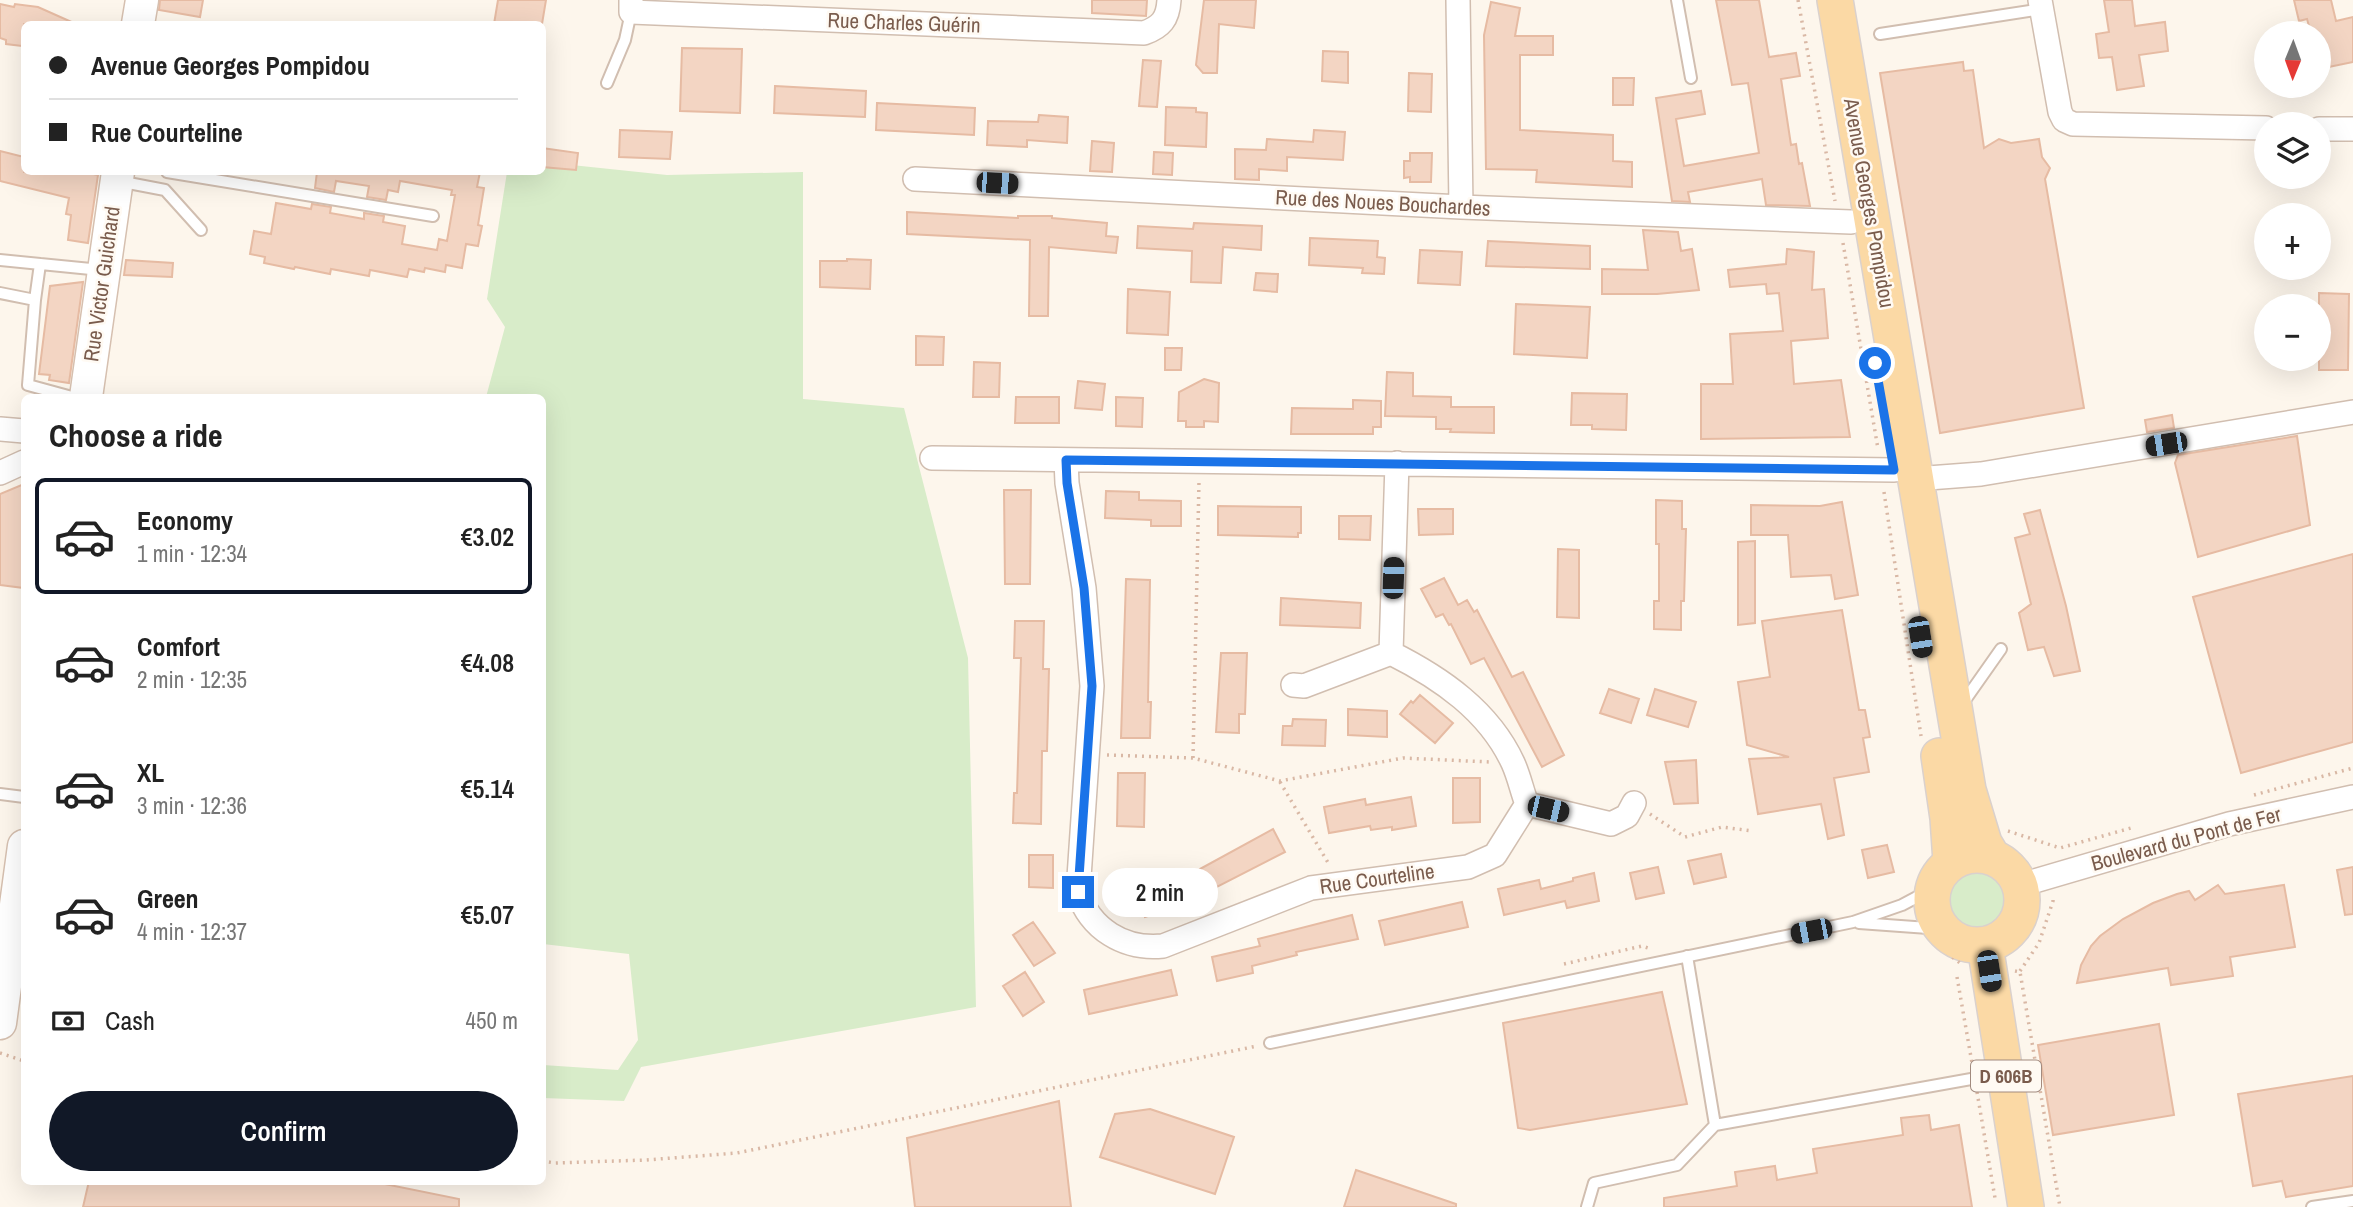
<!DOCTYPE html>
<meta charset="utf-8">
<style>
body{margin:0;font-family:"Archivo Narrow",sans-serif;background:#f2f2f2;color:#222;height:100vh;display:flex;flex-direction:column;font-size:26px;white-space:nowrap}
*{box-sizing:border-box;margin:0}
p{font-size:23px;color:#767676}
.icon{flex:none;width:38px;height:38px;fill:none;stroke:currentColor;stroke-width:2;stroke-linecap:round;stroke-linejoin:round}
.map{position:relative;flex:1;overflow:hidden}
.side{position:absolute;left:21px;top:394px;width:525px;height:791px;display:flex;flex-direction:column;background:#fff;border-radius:10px;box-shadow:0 7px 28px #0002}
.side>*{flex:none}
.hud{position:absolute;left:21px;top:21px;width:525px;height:154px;border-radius:10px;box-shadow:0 7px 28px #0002;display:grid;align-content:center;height:154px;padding:0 28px;background:#fff}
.needle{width:46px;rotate:181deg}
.tools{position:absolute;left:2254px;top:21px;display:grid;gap:14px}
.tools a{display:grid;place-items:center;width:77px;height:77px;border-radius:50%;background:#fff;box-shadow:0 7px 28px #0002;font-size:35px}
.end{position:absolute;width:32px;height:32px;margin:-16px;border:9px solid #1a73e8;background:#fff;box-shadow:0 0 0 4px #fff}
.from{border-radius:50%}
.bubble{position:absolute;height:49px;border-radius:24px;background:#fff;box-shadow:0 7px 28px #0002;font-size:23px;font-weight:600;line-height:49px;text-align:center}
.car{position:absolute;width:21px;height:42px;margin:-21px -10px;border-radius:9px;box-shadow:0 0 5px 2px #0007;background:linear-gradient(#222 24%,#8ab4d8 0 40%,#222 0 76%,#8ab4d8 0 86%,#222 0)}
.hud b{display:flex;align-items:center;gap:24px;height:66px;font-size:26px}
.hud b+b{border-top:2px solid #e0e0e0}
.hud i{width:18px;height:18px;background:#222}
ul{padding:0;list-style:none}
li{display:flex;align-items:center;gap:21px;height:116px;margin:0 14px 10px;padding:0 14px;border:4px solid transparent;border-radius:10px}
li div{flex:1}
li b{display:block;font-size:26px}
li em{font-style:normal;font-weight:600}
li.on{border-color:#111827}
li>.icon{width:63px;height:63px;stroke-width:1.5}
h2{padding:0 28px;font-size:32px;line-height:84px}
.pay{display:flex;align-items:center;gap:18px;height:77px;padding:0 28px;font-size:26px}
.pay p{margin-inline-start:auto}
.action{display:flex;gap:14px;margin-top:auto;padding:14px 28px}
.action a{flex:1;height:80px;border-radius:42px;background:#111827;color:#fff;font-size:28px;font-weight:600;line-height:80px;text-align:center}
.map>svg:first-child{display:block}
</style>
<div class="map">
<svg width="2353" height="1207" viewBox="0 0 2353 1207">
<rect width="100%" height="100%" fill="#fdf6ec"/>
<path fill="#d8ecc9" d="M543,162L667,175L803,172V399L904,408L968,658L976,1007L641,1067L624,1101L543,1098V1065L618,1070L638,1040L629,954L543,944L542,397H486L505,327L487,299L507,172H542Z
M1947 901a30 30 0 1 1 60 0a30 30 0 1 1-60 0Z"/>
<path fill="#f3d5c3" stroke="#e6bba3" stroke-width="2" d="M160,0H203L200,17L159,10Z
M498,0H546L542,24H494Z
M1092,0H1147L1146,16L1092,13Z
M1204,0H1256L1254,28L1219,24L1217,73H1203L1196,65Z
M1716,0H1759L1769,57L1796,53L1800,76L1781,79L1791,145L1796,144L1799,164L1802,163L1810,206L1766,205L1762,179L1688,192L1690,202L1672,201L1656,98L1701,91L1705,114L1676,119L1684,166L1759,153L1748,83L1732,85Z
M2104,0H2132L2135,26L2165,22L2168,51L2139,55L2144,86L2117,90L2112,57L2099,58L2096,34L2109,32Z
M2294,0H2331L2336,21L2353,17V62L2319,69V33H2311L2307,19L2299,21Z
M1491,2L1520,8L1515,36H1553V55H1520V130L1613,135V161L1632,162V187L1536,182L1537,170L1486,169L1484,35Z
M0,4L14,7L15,4L38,7L76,24H24V44L22,46L6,44V40L0,38Z
M682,48L742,49L740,113L680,111Z
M1323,51L1348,52V83L1322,81Z
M1143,60L1161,61L1157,107L1139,106Z
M1963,62L1964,71L1973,70L1984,148L1999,139L2011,143L2039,139L2042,157L2050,168L2045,179L2084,408L1940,433L1880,73Z
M1409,73L1432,74L1431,112L1408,111Z
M1613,78H1634L1633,105H1613Z
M775,86L866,91L865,117L774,113Z
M877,103L975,108L974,135L876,130Z
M1166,107L1196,108V112L1207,113L1206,147L1165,145Z
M1039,115L1068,117L1067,143L1027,140V147L987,145L988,121L1038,122Z
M620,130L672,132L670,159L619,157Z
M1314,130L1345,132L1343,160L1287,157V171L1259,169V180L1235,179V149L1266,150L1267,139L1313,142Z
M1092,141L1114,143L1112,172L1090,171Z
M542,148L578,153L576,170L542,167Z
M0,151L24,157V172H84L98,175L88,243L68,240L71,215L66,214L69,198L0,181Z
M1154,152L1173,153L1172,175L1153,174Z
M1410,153H1432L1431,182H1410V177L1404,178V161H1410Z
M317,172H480L477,187L484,188L478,225L482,226L478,246L466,244L462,268L446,265L445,272L425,268L424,272L409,269L407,277L370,270L369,276L331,269L330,274L295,267L294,269L264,263L265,257L250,254L254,231L271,234L276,203L311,209L312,204L331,207L330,213L364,219V213L384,216L383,222L405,226L402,244L437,250L439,239L447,241L455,195H451L452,190L400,181L398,192L388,190L386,200L367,197L369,186L336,181L334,192L315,188Z
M907,212L1018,218V216H1052V218L1107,223L1106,236L1118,237L1116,253L1049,247L1048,316H1029L1030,240L907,234Z
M1194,223L1262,226L1261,250L1223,247L1221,283L1191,282L1192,251L1137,248L1138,226L1193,229Z
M1643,230L1678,232L1681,251L1692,249L1699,290L1657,294H1602V269L1648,270Z
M1310,238L1378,241L1377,257L1385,258L1384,274L1362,273L1363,268L1309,265Z
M1488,241L1590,246V269L1486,266Z
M1787,249L1814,252L1812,290L1824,289L1828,338L1791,341L1794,384L1841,380L1850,437L1701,439V384H1733L1730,334L1783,331L1779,293L1767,294L1766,284L1730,287L1728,270L1786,264Z
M1420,250L1462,252L1460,285L1418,283Z
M847,259L871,260L870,289L820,287V261H847Z
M126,260L173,263L172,277L124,275Z
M1256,273L1278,274L1277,292L1254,290Z
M83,282L69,383L49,380L50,375L39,374L50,286Z
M1128,289L1170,292L1168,335L1127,333Z
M2319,293L2349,294L2348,370H2319Z
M1516,304L1590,307L1587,358L1514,354Z
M916,336L944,337L943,365H916Z
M1165,348H1182L1181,370H1165Z
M974,362L1000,363L999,397H973Z
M1387,372L1413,373V396L1451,397V407H1494V433L1450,432L1451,429H1436V417L1385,416Z
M1204,379L1219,383L1218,422L1204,421V427H1186V421H1178L1179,392Z
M1078,381L1105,384L1102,410L1075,408Z
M1572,393L1627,394L1626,430L1592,429V425H1571Z
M1016,397H1059V423H1015Z
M1116,397L1143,398L1142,427L1116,426Z
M1353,400L1381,401V427H1373V434H1291L1292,408L1353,409Z
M2172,415L2174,428L2147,432L2145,420Z
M2297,436L2310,525L2198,557L2175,463L2178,455Z
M24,484V588L0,585V494Z
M1004,490H1031L1030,584H1005Z
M1106,491L1139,492V500L1181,501V526H1151V520L1105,518Z
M1656,500L1682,501V529H1686L1684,601H1681V630L1654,629V601H1659V544H1656Z
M1842,502L1858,595L1835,599L1831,575L1791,577L1788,535H1751V505L1820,506Z
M1218,506L1301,507V533H1298V537L1218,535Z
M1418,509H1453V534L1419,535Z
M2040,510L2066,606L2080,671L2054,676L2044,647L2028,650L2019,613L2031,604L2015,538L2030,534L2024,514Z
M1339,516H1371L1370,540L1339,539Z
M1755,541V623L1738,625V542Z
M1558,549L1579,550V618L1557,617Z
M2353,554V742L2241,773L2193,597Z
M1444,578L1458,605L1467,600L1474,612L1477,610L1512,677L1523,672L1564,755L1542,767L1484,658L1471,664L1451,624L1449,625L1443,614L1436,617L1421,589Z
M1126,579L1150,580L1148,702H1151L1150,738H1121Z
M1281,598L1361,603L1360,628L1280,625Z
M1842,610L1859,710H1865L1870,737L1863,738L1869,772L1834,778L1844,835L1828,839L1821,804L1758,814L1749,759L1789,757L1747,745L1738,682L1770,677L1762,621Z
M1015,621H1044L1043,669H1049L1047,751H1042L1041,824L1013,823L1014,793H1017L1021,658H1014Z
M1221,653H1247L1245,714H1239V733L1216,732Z
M1609,689L1639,699L1631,723L1600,713Z
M1655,689L1696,702L1688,727L1647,715Z
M1420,695L1453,723L1435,743L1400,714L1411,701L1413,703Z
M1348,709L1387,711V737L1348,735Z
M1293,719L1326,720L1325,746L1282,745L1283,726H1292Z
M1696,760L1698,803L1674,804L1665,762Z
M1118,773H1145L1144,827L1117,826Z
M1453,778H1480V822L1453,823Z
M1411,797L1416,826L1392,830V827L1371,830L1370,826L1329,833L1324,807L1365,799L1366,805Z
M1273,829L1285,852L1211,890L1200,869Z
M1887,845L1894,872L1868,878L1862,850Z
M1721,854L1726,877L1694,884L1688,861Z
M1029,855H1053V888L1029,887Z
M1658,867L1664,893L1636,899L1630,873Z
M2353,867V914L2345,915L2337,870Z
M1158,873L1169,909L1145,917L1134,881Z
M1594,873L1599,901L1567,908L1565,901L1504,915L1498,889L1539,880L1541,889L1573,881V878Z
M2218,885L2225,894L2284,885L2295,947L2230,957L2233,976L2171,985L2168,968L2077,983L2081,965L2091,946L2100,936L2123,919L2153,903L2177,894L2189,891L2195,900Z
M1462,902L1468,927L1385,945L1379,921Z
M1352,915L1358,939L1296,952L1297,955L1252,966L1253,973L1217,981L1212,957L1260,946L1258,939Z
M1033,922L1055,953L1034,966L1013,935Z
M1171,970L1177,995L1089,1014L1084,990Z
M1025,972L1044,1002L1023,1016L1003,986Z
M1662,992L1687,1104L1530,1130L1518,1128L1503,1023Z
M2159,1024L2174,1115L2053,1135L2038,1045Z
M2353,1076V1186L2286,1197L2282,1181L2253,1186L2238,1094Z
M1059,1101L1071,1207H915L907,1138Z
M1150,1109L1234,1137L1215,1194L1100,1157L1115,1114Z
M1929,1115L1931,1130L1959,1125L1972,1207H1664V1198L1737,1186L1735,1172L1775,1166L1777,1180L1817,1173L1813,1149L1903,1135L1901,1118Z
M1356,1170L1456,1204V1207H1344Z
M89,1181H370L459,1199V1207H83Z"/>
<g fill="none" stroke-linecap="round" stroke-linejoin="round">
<g stroke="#d1beb0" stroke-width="14">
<path id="lane" d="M1677,0L1691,78
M1880,34L2042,9
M607,83L625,40L631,12
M167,172L433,216
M118,181L165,190L201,230
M0,260L101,270
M0,293L35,300L28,385L72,397
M35,300L40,264
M1963,703L2001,649
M0,794L24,797
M1859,923L1942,929
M1687,956L1715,1125L1999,1074
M1270,1043L1853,922L1902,905L1934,888
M1587,1207L1594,1183L1677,1165L1715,1125
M2312,1207L2353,1201"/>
</g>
<g stroke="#d1beb0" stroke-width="26">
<path id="street" d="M631,0V12L1144,33C1161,27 1168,19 1169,0
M1458,0L1461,207
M2040,0L2060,112L2064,120L2073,124L2266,128
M2319,129H2353
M915,179L1461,207L1851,222
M0,429L24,431
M932,458L1894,470
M1066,460L1067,483L1084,588L1092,686L1078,892C1090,929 1124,950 1163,946L1311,888L1468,867L1495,855L1527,804C1522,791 1519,776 1513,763C1489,711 1441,678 1391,653L1397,463
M0,473L24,462
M1915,479L1981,474L2353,412
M1293,685L1304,686L1391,653
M1527,804L1611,824L1627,816L1634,803
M2021,885L2229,824L2353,797"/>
</g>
<g stroke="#d6c0b0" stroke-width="35">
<path id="secondary" d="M138,24L142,0
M86,397L118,172
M0,1023L24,846"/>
</g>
<g stroke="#dad1cd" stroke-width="38">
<path id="primary" d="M1835,0L1968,790L1984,843L1993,858
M1939,756L1948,818L1951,862
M1932 900a45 45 0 1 1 90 0a45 45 0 1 1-90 0Z
M1985,945L2026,1207"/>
</g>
<path stroke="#d9b8a5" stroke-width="3.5" stroke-dasharray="2 5" stroke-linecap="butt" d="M1798,0L1835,201
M1843,243L1878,449
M1884,492L1921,736
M1107,755L1193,758L1280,781L1403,758L1490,762
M1193,758L1199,481
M1280,782L1330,866
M2254,795L2353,768
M1650,814L1685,837L1722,827L1752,831
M2008,831L2060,848L2131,828
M1936,944L1960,963
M1564,964L1642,946L1648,948
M2015,971L2020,972L2060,1207
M2020,971L2039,943L2053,901V896
M1957,977L1972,1063
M0,1053L24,1061
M1977,1092L1995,1198
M542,1161L555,1163L646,1160L737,1153L1257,1046"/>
<use href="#lane" stroke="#fff" stroke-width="10"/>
<use href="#street" stroke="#fff" stroke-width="23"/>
<use href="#secondary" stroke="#fff" stroke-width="32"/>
<use href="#primary" stroke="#fbd9a5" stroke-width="35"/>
</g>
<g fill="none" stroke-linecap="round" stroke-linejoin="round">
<path stroke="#1a73e8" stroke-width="9" d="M1078,892L1092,686L1084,588L1067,483L1066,460L1894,470L1875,363"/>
</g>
<g text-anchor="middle" stroke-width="5" stroke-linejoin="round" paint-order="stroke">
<rect fill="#fffaf3" stroke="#a28b7f" stroke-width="2" x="1971" y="1060.5" width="70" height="31" rx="5"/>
<g font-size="19" font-weight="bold" fill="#7a5c4d">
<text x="2006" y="1083">D 606B</text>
</g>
<g font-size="21" fill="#7a5c4d" stroke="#fffaf3">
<text transform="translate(904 23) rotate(2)" y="7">Rue Charles Guérin</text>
<text transform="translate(1383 203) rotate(3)" y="7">Rue des Noues Bouchardes</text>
<text transform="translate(1869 203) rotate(80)" y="7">Avenue Georges Pompidou</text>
<text transform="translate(102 284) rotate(-82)" y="7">Rue Victor Guichard</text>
<text transform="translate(2186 839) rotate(-15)" y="7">Boulevard du Pont de Fer</text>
<text transform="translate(1377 879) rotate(-8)" y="7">Rue Courteline</text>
</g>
</g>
</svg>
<div class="tools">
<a><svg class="needle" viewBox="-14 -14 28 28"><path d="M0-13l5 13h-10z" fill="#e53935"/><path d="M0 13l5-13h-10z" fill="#767676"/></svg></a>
<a><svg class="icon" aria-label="layers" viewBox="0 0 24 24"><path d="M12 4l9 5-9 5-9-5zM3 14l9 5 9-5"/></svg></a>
<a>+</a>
<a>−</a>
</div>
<i class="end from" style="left:1875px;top:363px"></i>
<i class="end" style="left:1078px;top:892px"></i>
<div class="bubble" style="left:1102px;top:868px;width:116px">2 min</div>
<i class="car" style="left:997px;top:183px;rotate:93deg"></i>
<i class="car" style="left:2166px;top:444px;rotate:261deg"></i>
<i class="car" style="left:1393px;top:578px;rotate:2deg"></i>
<i class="car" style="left:1920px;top:637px;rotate:171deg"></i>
<i class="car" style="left:1548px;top:809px;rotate:103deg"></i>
<i class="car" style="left:1811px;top:931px;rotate:259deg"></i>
<i class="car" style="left:1989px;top:971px;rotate:171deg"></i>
<div class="hud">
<b><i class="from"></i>Avenue Georges Pompidou</b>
<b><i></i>Rue Courteline</b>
</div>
<section class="side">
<h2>Choose a ride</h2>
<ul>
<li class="on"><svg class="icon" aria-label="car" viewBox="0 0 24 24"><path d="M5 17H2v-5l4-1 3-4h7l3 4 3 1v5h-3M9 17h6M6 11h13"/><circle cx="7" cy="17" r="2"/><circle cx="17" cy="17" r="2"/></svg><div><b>Economy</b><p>1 min · 12:34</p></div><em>€3.02</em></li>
<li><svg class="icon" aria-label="car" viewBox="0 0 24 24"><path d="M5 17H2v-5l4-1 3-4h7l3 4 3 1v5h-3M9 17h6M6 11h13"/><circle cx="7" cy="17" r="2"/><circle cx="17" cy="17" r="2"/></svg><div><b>Comfort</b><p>2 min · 12:35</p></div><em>€4.08</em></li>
<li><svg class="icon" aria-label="car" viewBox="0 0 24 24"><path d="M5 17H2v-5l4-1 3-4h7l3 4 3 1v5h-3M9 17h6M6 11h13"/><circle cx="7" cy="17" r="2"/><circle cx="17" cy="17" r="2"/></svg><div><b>XL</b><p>3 min · 12:36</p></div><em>€5.14</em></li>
<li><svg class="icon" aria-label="car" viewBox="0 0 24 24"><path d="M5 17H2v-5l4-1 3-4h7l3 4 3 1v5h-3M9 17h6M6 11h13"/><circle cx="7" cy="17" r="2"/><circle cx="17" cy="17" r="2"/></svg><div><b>Green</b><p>4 min · 12:37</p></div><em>€5.07</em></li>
</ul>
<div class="pay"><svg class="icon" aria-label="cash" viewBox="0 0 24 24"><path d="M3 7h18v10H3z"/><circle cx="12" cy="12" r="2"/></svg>Cash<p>450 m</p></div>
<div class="action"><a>Confirm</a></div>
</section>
</div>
